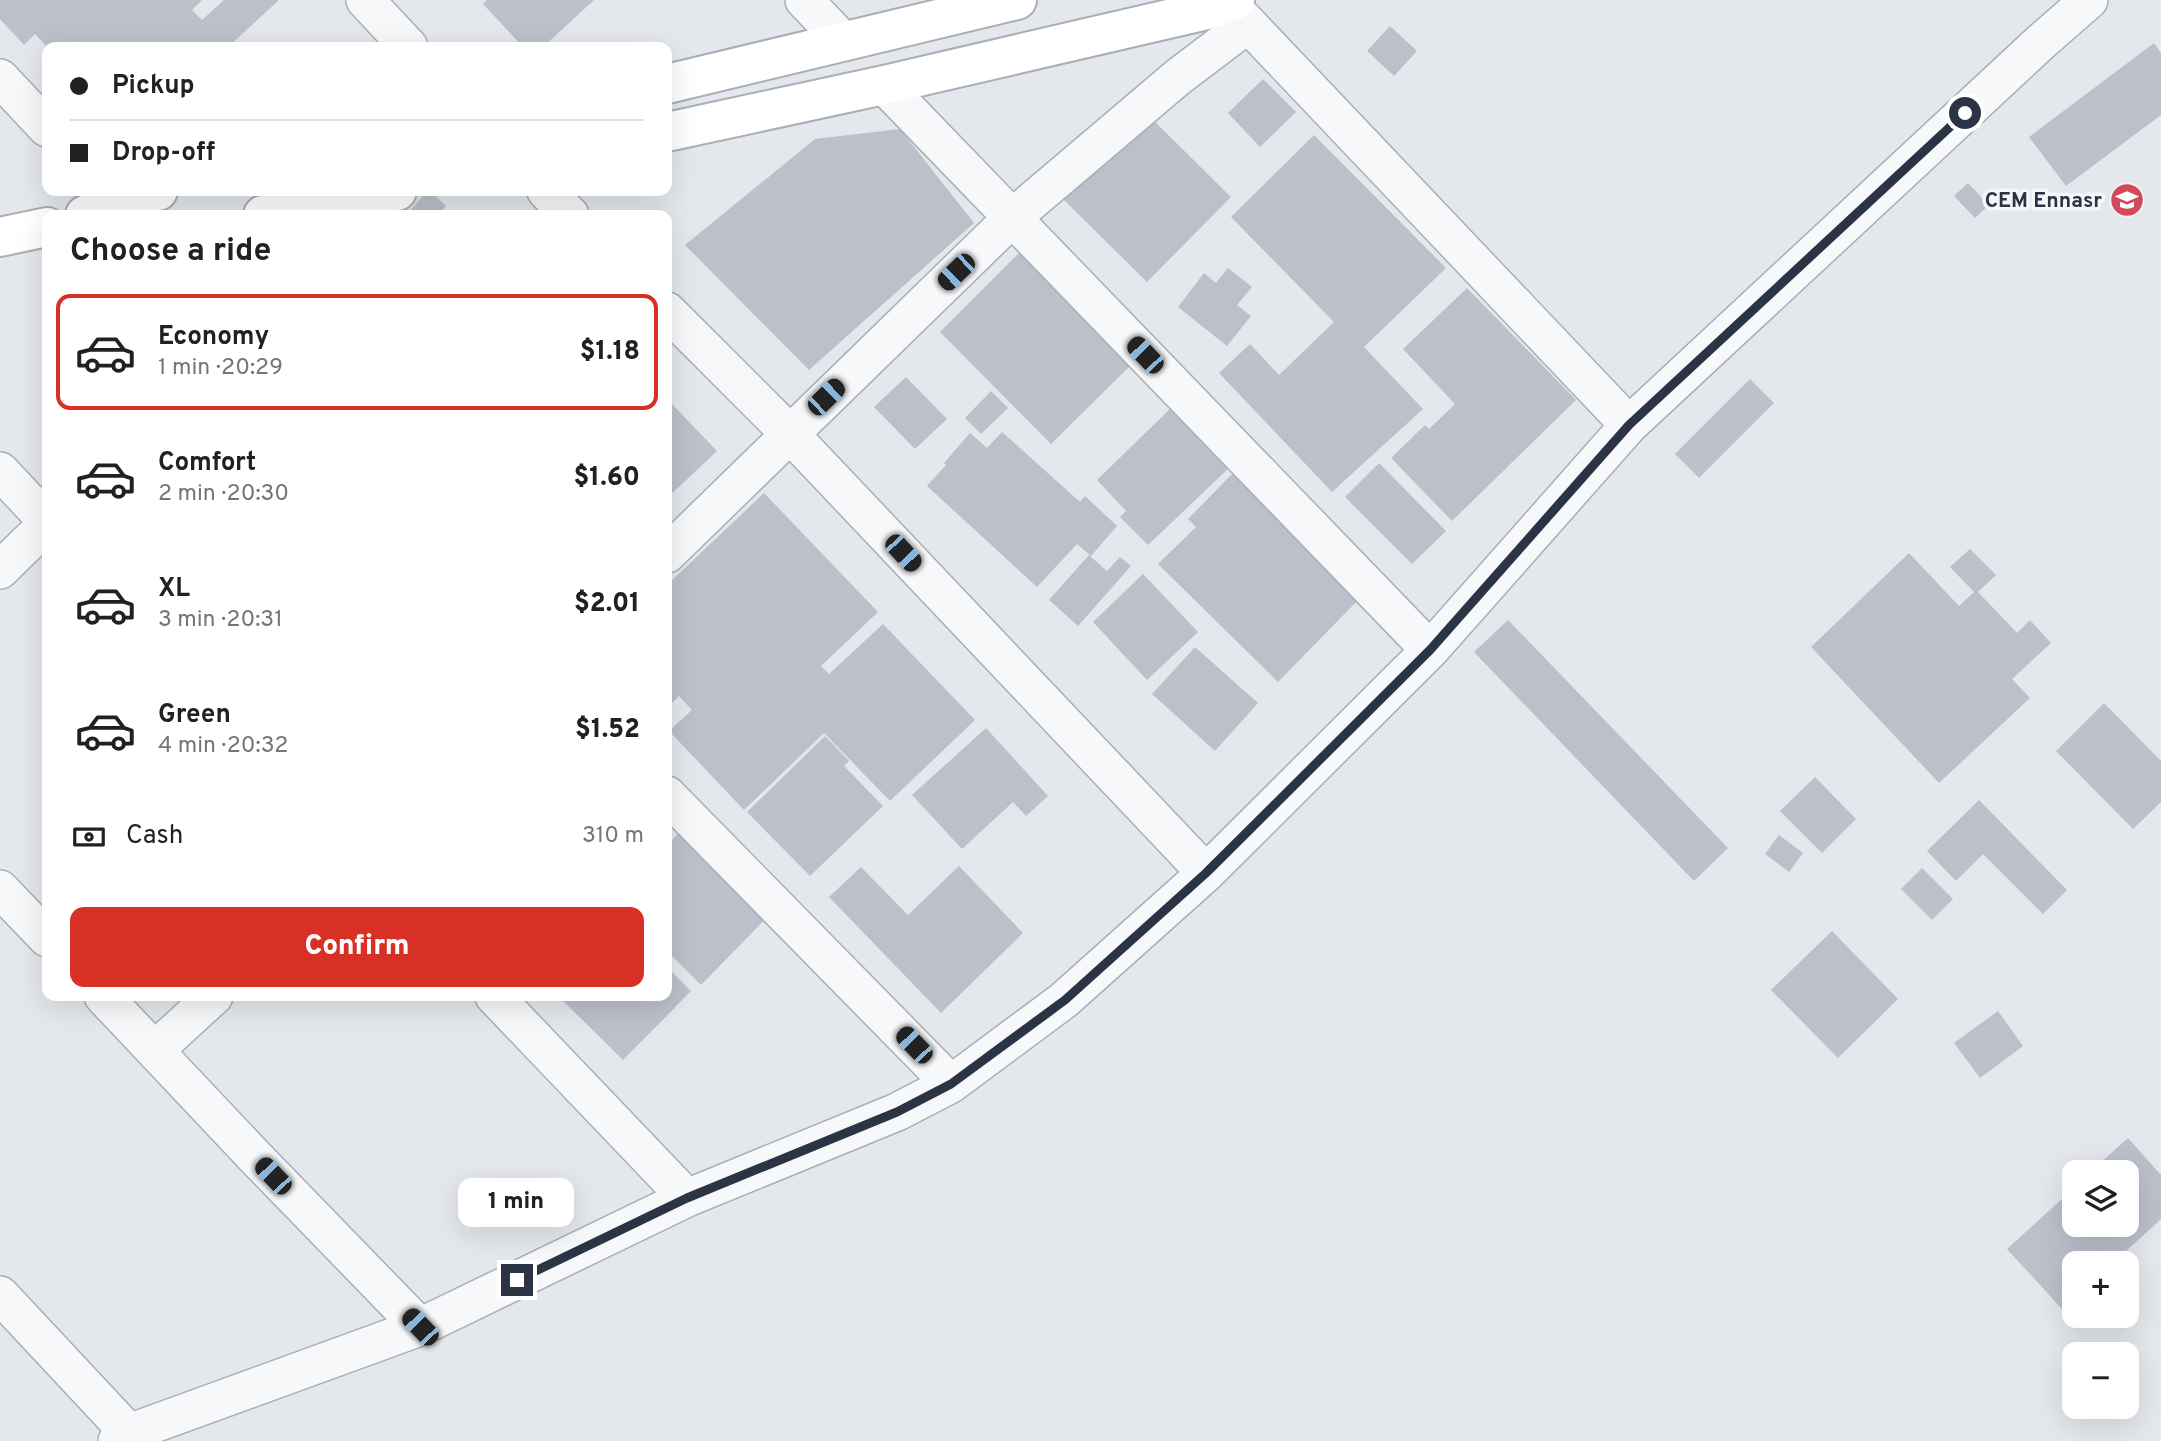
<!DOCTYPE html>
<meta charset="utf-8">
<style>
body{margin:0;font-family:Overpass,sans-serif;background:#f6f6f6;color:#202124;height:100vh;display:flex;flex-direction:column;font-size:26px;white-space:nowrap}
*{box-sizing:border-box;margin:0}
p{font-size:23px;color:#757577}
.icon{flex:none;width:38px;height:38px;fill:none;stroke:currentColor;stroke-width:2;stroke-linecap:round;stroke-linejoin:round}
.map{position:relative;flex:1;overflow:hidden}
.side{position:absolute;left:42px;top:210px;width:630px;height:791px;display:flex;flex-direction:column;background:#fff;border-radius:14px;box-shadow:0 7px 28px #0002}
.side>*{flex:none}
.top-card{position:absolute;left:42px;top:42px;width:630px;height:154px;border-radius:14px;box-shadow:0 7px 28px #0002;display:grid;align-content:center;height:154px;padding:0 28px;background:#fff}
.controls{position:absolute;left:2062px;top:1160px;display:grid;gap:14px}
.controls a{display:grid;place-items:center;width:77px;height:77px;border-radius:14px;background:#fff;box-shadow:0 7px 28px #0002;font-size:35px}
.end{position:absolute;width:32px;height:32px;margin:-16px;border:9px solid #2b3445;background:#fff;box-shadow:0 0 0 4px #fff}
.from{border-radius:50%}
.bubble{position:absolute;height:49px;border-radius:14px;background:#fff;box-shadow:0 7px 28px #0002;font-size:23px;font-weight:800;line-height:49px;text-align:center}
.car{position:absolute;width:21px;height:42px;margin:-21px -10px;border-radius:9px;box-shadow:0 0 5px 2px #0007;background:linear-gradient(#222 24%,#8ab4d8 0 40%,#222 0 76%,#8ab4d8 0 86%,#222 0)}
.top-card b{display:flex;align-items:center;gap:24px;height:66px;font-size:26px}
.top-card b+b{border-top:2px solid #e0e0e0}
.top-card i{width:18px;height:18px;background:#202124}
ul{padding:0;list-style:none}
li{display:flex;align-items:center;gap:21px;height:116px;margin:0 14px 10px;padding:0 14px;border:4px solid transparent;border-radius:14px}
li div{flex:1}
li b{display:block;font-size:26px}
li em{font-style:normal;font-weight:800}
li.current{border-color:#d93025}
li>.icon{width:63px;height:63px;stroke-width:1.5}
h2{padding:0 28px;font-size:32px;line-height:84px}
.pay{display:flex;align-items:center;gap:18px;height:77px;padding:0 28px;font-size:26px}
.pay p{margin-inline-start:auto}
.cta{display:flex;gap:14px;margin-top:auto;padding:14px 28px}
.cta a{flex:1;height:80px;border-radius:14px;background:#d93025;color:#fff;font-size:28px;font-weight:800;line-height:80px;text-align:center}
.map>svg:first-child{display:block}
</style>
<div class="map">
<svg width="2161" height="1441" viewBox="0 0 2161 1441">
<rect width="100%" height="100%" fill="#e4e7ec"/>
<path fill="#bbc0ca" d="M0,0H202L192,10L202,20L224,0H279L228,47H47L35,34L24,45L0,19Z
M487,0H594L543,47H523L483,4Z
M1390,26L1417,51L1394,76L1367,51Z
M2154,43L2161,53V115L2066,186L2029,137Z
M1263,79L1296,112L1260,147L1228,113Z
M1147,114L1231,197L1147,282L1063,199Z
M900,129L974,223L809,370L685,245L815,139Z
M1314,135L1446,268L1364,347L1423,409L1332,492L1219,373L1250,344L1279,375L1334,322L1231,217Z
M1968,183L1989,205L1975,218L1954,196Z
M427,191H430L446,206L438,215H408L407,214Z
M1022,250L1134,362L1051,444L940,332Z
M1228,268L1252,287L1237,305L1251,316L1227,346L1178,307L1204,273L1216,283Z
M1467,288L1576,400L1452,521L1391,458L1425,425L1429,429L1455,404L1403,349Z
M906,377L947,419L915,449L874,407Z
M1750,379L1774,403L1699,478L1675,454Z
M991,391L1008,408L981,434L965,418Z
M667,399L717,451L667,498Z
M1171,408L1229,468L1148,545L1120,517L1126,511L1097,480Z
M1002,432L1080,502L1085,496L1117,526L1091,556L1077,544L1037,587L927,486L946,465L944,463L970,433L987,448Z
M1379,463L1446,531L1412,564L1345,497Z
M1236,470L1363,595L1278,682L1158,564L1196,527L1188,519Z
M764,493L878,612L821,666L829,674L883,624L975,720L890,801L824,733L744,810L669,731L692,710L679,696L667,708V585Z
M1970,549L1996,575L1978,592L2017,633L2030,620L2051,643L2012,679L2030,698L1939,783L1811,647L1909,553L1959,606L1974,592L1950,567Z
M1089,555L1107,571L1120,557L1131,566L1078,626L1049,600Z
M1143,574L1198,632L1147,680L1093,622Z
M1508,620L1728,848L1694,881L1474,652Z
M1195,647L1258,703L1215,751L1152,694Z
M2104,703L2161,761V802L2133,829L2056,751Z
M986,728L1048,796L1026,816L1013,802L962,849L912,795Z
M825,736L849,761L844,766L883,806L810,876L747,812Z
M1815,777L1856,819L1822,853L1780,811Z
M1979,800L2067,890L2043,914L1983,854L1956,881L1927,851Z
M700,811L787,897L701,985L667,951V845Z
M1779,835L1803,853L1789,872L1765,854Z
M959,866L1023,933L941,1013L829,897L861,867L908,915Z
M1922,868L1953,899L1932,920L1901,889Z
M1832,931L1898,999L1838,1058L1771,990Z
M667,967L691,991L623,1060L558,996H667Z
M1998,1011L2023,1046L1980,1078L1954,1043Z
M2128,1138L2161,1175V1219L2112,1264H2074V1298L2062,1309L2007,1249L2074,1188V1225H2126V1172H2090Z"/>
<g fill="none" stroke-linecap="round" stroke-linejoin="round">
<g stroke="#a9aeb7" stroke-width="40">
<path id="street" d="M365,0L409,47
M804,0L844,42
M1231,6L1629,425
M0,78L47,128
M884,85L1430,650
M546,191L570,215
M667,311L789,433L1206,873
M0,471L47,521
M667,554L1012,218L1178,77L1248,24
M0,570L47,524
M667,795L951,1084
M0,889L47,938
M103,996L255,1157L420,1327
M494,996L687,1198
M155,1050L214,996
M0,1295L129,1433
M117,1441L129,1433L420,1327L687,1198L897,1112L951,1084L1064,1000L1206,873L1430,650L1629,425L2042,41L2089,0"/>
</g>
<g stroke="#a9aeb7" stroke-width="42">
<path id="secondary" d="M667,84L1017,0
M667,132L884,85L1207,10L1235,0
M85,215L116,200L158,191
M263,215L397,191
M0,237L47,227"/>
</g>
<use href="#street" stroke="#f7f8fa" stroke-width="37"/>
<use href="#secondary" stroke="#fff" stroke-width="38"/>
</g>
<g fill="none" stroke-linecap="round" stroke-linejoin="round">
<path stroke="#2b3445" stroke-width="9" d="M517,1280L687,1198L897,1112L951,1084L1065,1000L1206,873L1430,650L1629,425L1965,113"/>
</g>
<defs>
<g id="school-disc" transform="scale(1.75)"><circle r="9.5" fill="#d1495b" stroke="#f4f6f9"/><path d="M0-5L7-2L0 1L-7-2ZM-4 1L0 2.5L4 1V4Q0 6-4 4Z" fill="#fff"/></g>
</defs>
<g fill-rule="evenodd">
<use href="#school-disc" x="2127" y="200"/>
</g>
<g text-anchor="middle" stroke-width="7" stroke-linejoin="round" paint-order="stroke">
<g font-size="21" font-weight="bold" fill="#2b3445" stroke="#f4f6f9" text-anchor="end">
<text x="2102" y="207">CEM Ennasr</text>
</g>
</g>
</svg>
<div class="controls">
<a><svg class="icon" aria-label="layers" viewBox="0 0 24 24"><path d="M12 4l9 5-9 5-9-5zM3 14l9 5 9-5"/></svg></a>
<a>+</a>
<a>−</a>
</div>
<i class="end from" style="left:1965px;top:113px"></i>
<i class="end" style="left:517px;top:1280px"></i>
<div class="bubble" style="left:458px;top:1178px;width:116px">1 min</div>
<i class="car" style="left:956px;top:272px;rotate:226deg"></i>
<i class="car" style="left:1145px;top:355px;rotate:316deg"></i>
<i class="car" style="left:826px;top:397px;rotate:46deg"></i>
<i class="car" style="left:903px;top:553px;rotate:137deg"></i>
<i class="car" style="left:914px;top:1045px;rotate:316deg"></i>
<i class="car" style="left:273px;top:1176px;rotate:316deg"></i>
<i class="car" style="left:420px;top:1327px;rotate:316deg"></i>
<div class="top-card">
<b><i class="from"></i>Pickup</b>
<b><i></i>Drop-off</b>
</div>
<section class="side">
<h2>Choose a ride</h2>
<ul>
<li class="current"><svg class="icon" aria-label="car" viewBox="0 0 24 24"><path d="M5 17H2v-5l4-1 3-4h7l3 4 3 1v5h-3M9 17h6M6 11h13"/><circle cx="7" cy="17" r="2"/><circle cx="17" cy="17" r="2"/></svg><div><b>Economy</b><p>1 min · 20:29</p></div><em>$1.18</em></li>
<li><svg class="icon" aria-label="car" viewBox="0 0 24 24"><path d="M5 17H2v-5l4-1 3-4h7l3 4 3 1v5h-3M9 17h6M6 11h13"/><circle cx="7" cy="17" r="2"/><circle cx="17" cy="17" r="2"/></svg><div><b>Comfort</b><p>2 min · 20:30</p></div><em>$1.60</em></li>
<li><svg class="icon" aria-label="car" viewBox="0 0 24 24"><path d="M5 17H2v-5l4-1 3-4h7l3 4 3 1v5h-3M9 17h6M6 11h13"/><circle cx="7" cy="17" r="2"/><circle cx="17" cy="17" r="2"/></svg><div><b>XL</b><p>3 min · 20:31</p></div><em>$2.01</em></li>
<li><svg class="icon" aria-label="car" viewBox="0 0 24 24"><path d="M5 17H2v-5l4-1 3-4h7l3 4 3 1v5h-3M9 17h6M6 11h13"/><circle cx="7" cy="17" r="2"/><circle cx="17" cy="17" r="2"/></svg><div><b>Green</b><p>4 min · 20:32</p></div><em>$1.52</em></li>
</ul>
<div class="pay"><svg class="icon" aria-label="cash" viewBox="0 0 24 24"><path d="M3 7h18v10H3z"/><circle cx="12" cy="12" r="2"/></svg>Cash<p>310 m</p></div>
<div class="cta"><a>Confirm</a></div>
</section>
</div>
